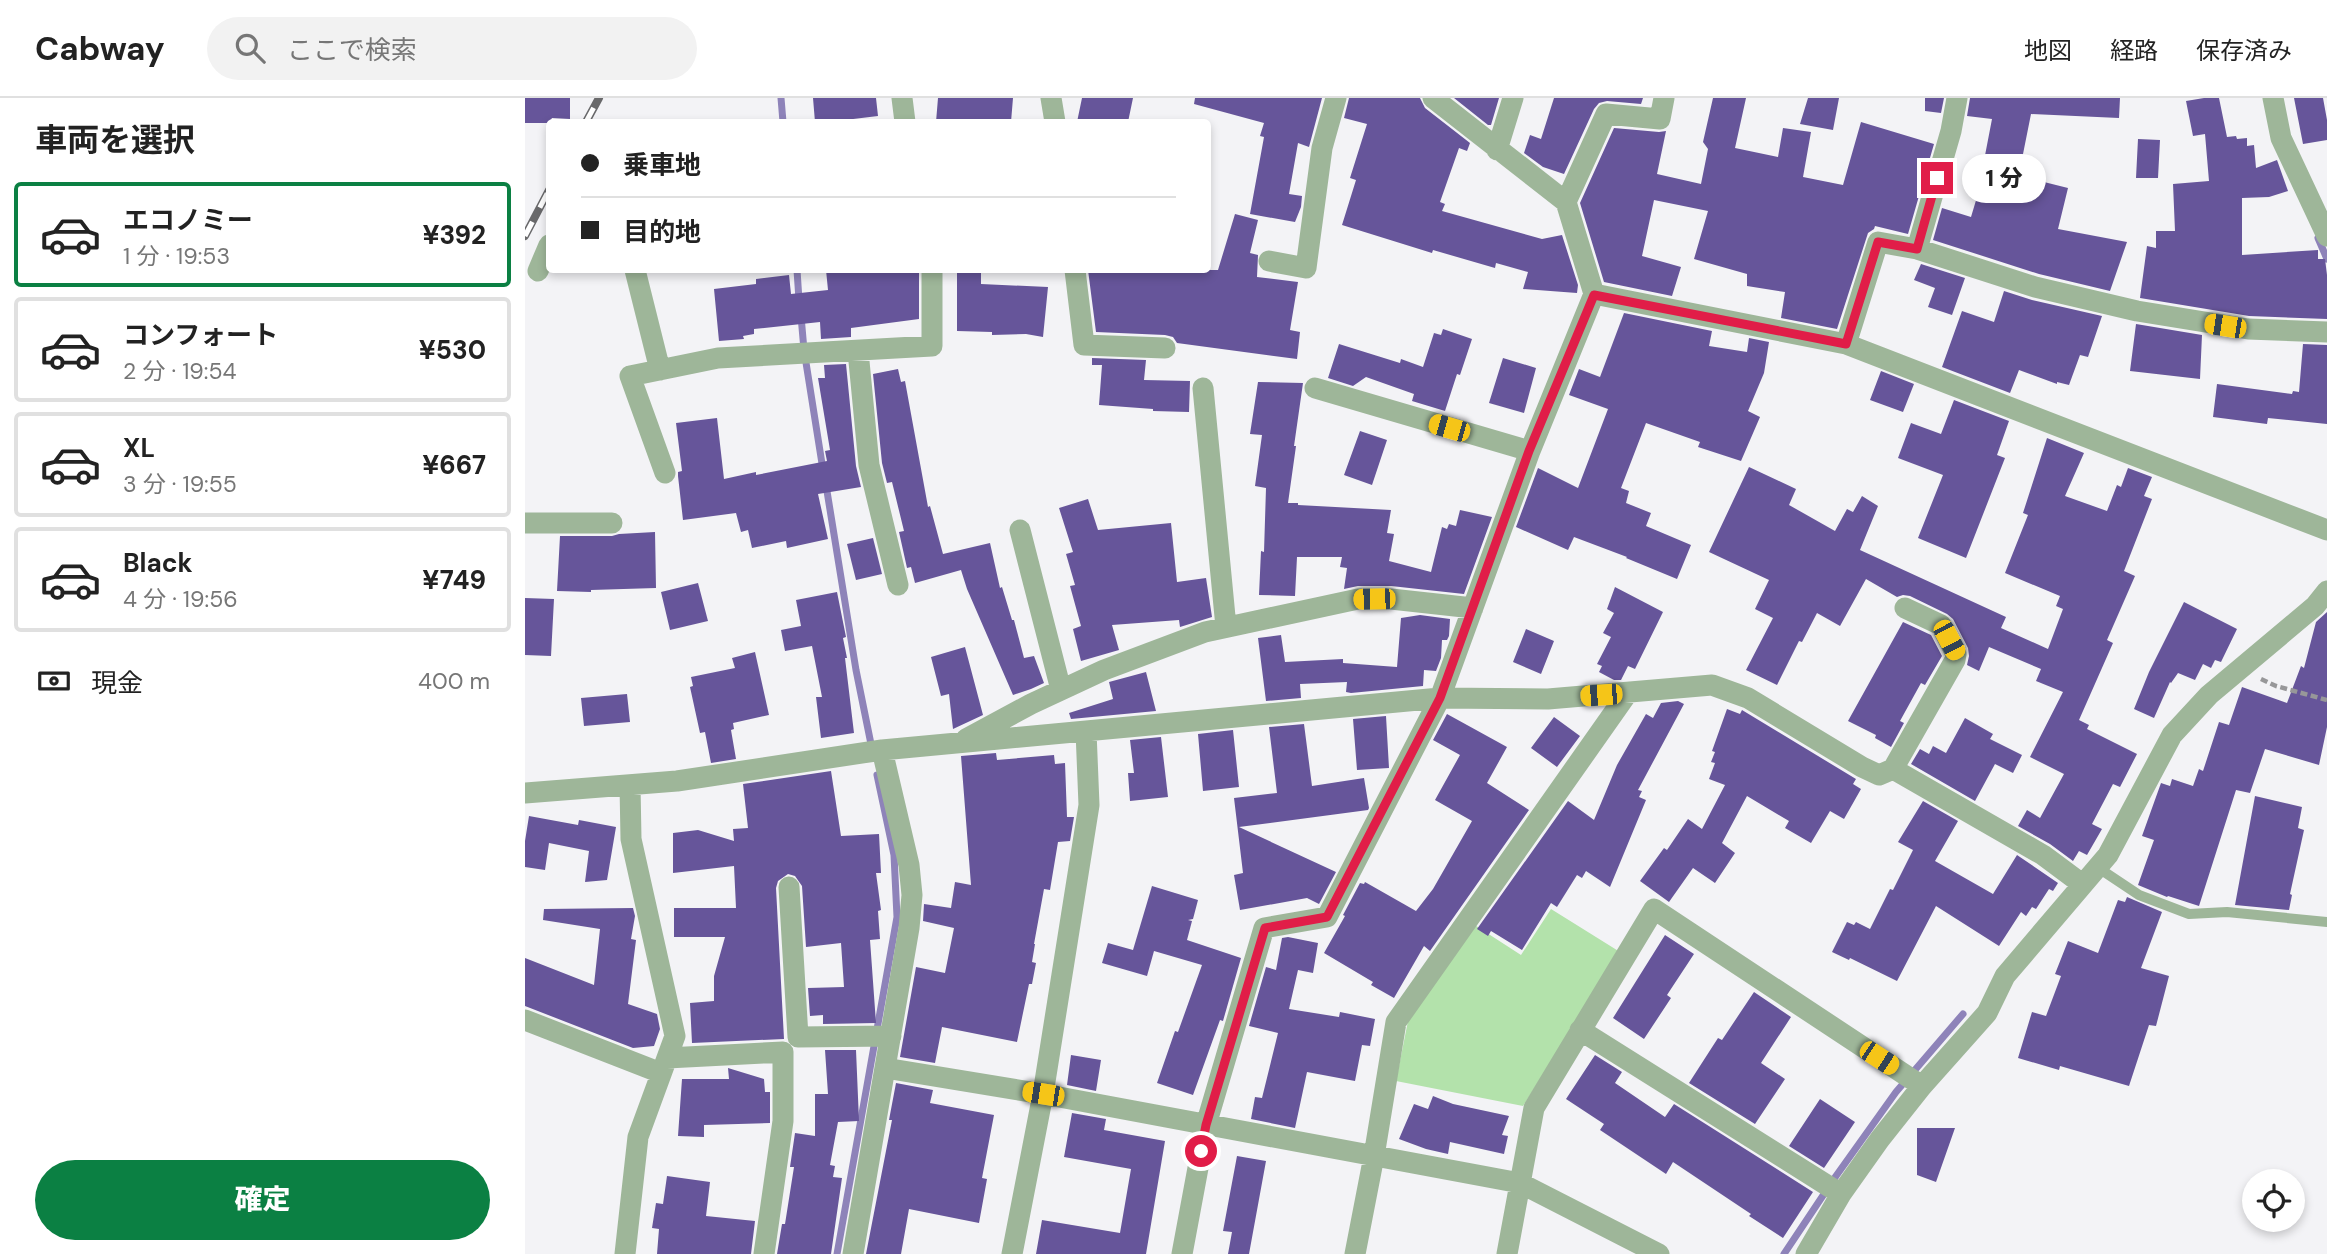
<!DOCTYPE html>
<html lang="ja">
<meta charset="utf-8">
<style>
body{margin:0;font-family:"DM Sans","Noto Sans JP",sans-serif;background:#f2f2f2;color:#222;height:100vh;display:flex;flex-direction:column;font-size:26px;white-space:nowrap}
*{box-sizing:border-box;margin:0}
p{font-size:23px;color:#767676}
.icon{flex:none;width:38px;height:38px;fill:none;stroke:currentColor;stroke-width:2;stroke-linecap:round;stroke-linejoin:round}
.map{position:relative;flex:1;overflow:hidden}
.details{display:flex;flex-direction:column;background:#fff;width:525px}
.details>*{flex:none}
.hud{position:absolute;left:21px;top:21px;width:665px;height:154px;border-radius:7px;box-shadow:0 4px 10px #0003;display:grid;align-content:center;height:154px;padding:0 35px;background:#fff}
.fabs{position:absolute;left:1717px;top:1071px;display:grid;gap:14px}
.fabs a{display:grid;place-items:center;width:63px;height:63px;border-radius:50%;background:#fff;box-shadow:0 4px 10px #0003;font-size:35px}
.end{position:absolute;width:32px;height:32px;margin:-16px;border:9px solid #e11d48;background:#fff;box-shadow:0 0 0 4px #fff}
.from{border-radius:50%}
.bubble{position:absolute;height:49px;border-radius:24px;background:#fff;box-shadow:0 4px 10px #0003;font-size:23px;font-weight:800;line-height:49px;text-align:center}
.car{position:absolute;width:21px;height:42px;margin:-21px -10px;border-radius:9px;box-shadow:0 0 5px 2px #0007;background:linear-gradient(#f5c518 24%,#345 0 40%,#f5c518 0 76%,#345 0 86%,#f5c518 0)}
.hud b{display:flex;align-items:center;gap:24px;height:66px;font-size:26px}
.hud b+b{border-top:2px solid #e0e0e0}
.hud i{width:18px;height:18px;background:#222}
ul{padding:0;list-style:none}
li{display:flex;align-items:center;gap:21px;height:105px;margin:0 14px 10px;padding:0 21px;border:4px solid #e0e0e0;border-radius:7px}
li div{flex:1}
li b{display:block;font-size:26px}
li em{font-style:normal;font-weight:800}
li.on{border-color:#0b8043}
li>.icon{width:63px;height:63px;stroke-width:1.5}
h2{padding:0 35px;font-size:32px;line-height:84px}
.pay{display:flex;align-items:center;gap:18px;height:77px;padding:0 35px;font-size:26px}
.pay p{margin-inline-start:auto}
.cta{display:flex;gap:14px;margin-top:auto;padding:14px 35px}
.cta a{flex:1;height:80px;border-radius:42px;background:#0b8043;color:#fff;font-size:28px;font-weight:800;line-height:80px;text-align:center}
header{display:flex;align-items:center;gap:42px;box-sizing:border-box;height:98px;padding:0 35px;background:#fff;border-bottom:2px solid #e0e0e0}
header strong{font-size:33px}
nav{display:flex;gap:38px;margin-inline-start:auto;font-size:24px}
.search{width:490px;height:63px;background:#f2f2f2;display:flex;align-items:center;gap:18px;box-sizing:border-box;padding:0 24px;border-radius:38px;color:#767676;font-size:26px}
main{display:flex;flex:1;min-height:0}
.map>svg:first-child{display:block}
</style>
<header>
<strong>Cabway</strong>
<div class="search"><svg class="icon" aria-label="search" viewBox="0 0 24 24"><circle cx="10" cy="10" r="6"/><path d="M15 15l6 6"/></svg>ここで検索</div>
<nav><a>地図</a><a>経路</a><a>保存済み</a></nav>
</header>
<main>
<section class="details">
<h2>車両を選択</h2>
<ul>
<li class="on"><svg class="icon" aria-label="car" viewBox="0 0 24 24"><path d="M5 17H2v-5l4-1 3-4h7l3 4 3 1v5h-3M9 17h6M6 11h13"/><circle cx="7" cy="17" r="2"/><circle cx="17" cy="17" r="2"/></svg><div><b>エコノミー</b><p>1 分 · 19:53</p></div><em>¥392</em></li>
<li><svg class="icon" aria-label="car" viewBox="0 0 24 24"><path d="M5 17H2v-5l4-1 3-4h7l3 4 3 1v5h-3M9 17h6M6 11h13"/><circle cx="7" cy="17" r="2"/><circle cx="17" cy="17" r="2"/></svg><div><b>コンフォート</b><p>2 分 · 19:54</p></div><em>¥530</em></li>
<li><svg class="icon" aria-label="car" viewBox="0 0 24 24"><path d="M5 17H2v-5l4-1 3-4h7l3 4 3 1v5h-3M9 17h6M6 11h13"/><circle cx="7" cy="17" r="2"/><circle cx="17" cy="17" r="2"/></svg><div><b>XL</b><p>3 分 · 19:55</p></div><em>¥667</em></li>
<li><svg class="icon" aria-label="car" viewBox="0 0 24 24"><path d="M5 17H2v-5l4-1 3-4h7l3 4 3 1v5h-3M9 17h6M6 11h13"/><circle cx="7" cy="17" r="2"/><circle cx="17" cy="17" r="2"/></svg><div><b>Black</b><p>4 分 · 19:56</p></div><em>¥749</em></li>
</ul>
<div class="pay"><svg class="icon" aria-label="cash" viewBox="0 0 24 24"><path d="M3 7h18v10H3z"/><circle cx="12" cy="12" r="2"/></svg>現金<p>400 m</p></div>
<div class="cta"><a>確定</a></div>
</section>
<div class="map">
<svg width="1802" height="1156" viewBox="0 0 1802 1156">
<rect width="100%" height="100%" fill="#f3f3f6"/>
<path fill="#b3e2ab" d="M1026,811L1095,854L998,1008L871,983L883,923L945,824L996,857Z"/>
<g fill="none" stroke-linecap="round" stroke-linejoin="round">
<path stroke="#8e83b9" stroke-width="7" d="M256,0L258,24
M1793,140L1802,161
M272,172L274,202
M276,218L279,252L298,372
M301,387L331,572L347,651
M312,1156L372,819L369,757L352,677
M1259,1156L1311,1078L1371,994L1438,916"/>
</g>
<path fill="#66559a" d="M0,0H45V21L27,20L24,25H0Z
M288,0H351L353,18L320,22V24H290Z
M413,0H488L486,24H411Z
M557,0H608L603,24H552Z
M670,0H797L784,49L773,45L764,96L777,98L776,109L770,124L725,116L739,39L735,38L739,25L669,6Z
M824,0H895L900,10L945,45L942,53L934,50L915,104L920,106L917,113L1017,141L1037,137L1053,187L1052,195L998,191L1003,174L971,165L970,170L908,152L907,155L817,127L831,82L825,80L842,26L819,20Z
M929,0H974L966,27H963Z
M1029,0H1118L1116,6L1082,3L1074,5L1069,11L1039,76L1018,69L999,55L1005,37L1016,41Z
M1188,0H1221L1210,50L1253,59L1258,30L1286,34L1278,79L1318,87L1336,24L1409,46L1383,136L1350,128L1349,131L1343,135L1312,231L1256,220L1260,194L1222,188V176L1169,161L1183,113L1129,102L1117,158L1156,169L1147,198L1079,184L1055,105L1089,30L1134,34L1141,33L1132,76L1176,86L1183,51L1178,44Z
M1283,0H1314L1308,32L1275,26Z
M1400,0H1419L1416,15L1400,13Z
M1445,0H1595L1594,20L1506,16L1497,61L1510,64L1507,81L1543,90L1533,131L1602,144L1585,193L1514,176L1408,142L1417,110L1446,119L1452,99L1467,21L1442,18Z
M1679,0H1694L1702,39L1711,38L1712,41L1722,40V48L1729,47L1731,70L1752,62L1763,93L1744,99L1717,100V157L1793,152V161H1800L1802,177V221L1724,218L1615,200L1622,148L1631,150V133H1650L1648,86L1684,83L1680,36L1668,38L1661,3Z
M1769,0H1798L1802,22V42L1778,46Z
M1613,41L1635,42L1633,80H1611Z
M710,116L733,122L725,155L733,157L732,179L773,184L765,232L775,234L772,261L652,245L648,239L640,237L571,234L563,172H693Z
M1396,166L1440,180L1427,217L1403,209L1410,190L1389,182Z
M301,172H394V221L326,230V239L296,241L295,224L229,231V236L218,238L219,241L194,243L189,191L231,186V181L264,177L266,196L303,192Z
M432,172H456V186L523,189L518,239L501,236L467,237V234L432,233Z
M1479,193L1507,202L1577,218L1563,259L1555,257L1544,287L1532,284V286L1494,272L1485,295L1417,269L1437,213L1469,224Z
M1099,215L1187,233L1184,248L1222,254L1224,240L1244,244L1239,275L1223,313L1235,319L1216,363L1173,349L1175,344L1121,325L1096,390L1104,393L1101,405L1126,415L1121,428L1166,447L1152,481L1101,460L1102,459L1049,439L1043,452L991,429L1013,370L1053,390L1083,311L1044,297L1054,271L1075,279Z
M1611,226L1677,237L1675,281L1605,273Z
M918,231L947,241L935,277L932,276L920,313L887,303L889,296L841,279L828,288L803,280L814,246L875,265L876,261L898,269L909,235L916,237Z
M1778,246L1802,247V326L1743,320L1742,326L1688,319L1692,286L1767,296L1768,293L1774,294Z
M567,260L621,262L619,282L665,283L664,314L628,313V311L574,307L577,267H567Z
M978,260L1011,270L999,315L964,305Z
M321,266L331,368L336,389L293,396L303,441L262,450L261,443L227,450L223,432L216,434L211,415L158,422L153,378V374L157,373L151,325L192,320L199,381L231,374V377L302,363L300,353L305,352L293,280H300L299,267Z
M373,271L376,284L380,283L403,409L405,408L418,456L465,445L475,490L477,489L487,522H489L499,560L509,558L519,585L506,591L488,597L442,491L436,472L390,485L386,469L382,470L374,434L379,433L367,384L362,385L357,365L348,276Z
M1356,273L1389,286L1378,314L1345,302Z
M733,284L778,285L769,348H771L763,405H773V407L866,412L862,435L869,436L864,463L906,474L917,429L922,431L924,426L931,428L935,412L967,419L939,496L866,488H833L819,491L822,470L815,469L817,459H772L770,498L734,497L736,453L739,454L741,390L730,388L737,337L725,336Z
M1429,302L1484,323L1472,357L1480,360L1441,460L1393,440L1418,377L1373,360L1386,325L1416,336Z
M835,333L862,342L847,387L819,377Z
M1522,340L1559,355L1540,398L1582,413L1592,387L1596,389L1603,370L1627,379L1619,398L1627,401L1599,473L1610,478L1582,542L1588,545L1554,622L1564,627L1562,631L1612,656L1595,689L1588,686L1567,726L1577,731L1562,757L1554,753L1548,763L1525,746L1493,728L1502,712L1515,720L1539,676L1505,659L1538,594L1511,583L1516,571L1464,549L1454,573L1442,567L1444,558L1443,550L1428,521L1422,516L1385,498L1378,497L1372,499L1341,481L1315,528L1292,515L1277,544L1274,543L1252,587L1221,572L1248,520L1230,511L1244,482L1184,454L1224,369L1271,391L1264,407L1310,433L1322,411L1328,414L1337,398L1353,408L1335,452L1481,519L1476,530L1523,551L1538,511L1531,508L1535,498L1480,475L1503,417L1498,415Z
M563,401L573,432L646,425L652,484L681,480L687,519L655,529L654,522L587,527L594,552L556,563L548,531L556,528L545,488L550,487L541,456L548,454L534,410Z
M130,434L131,490L66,492V494L32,493L35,438H87L94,436Z
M348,440L357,476L331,482L322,446Z
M173,485L183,523L145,532L136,494Z
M1090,489L1138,514L1110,571L1103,568L1096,582H1089L1074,574L1077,568L1072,566L1086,539L1078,535L1089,515L1082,511Z
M312,494L321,539L318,540L322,560H320L329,635L296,640L291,599H297L287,548L260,553L256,532L276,528L271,502Z
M0,500L29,501L26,558L0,557Z
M1659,504L1712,531L1696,564L1690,562L1686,570L1678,566L1670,582L1653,575L1646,585L1645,584L1629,620L1609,611L1624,574Z
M1802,514V629L1794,667L1740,651L1725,695L1711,692L1674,808L1643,798L1642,799L1613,787L1629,742L1617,738L1636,685L1645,688L1647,681L1668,688L1674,671L1678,673L1694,624L1704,627L1717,589L1762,605L1776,568L1779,570L1791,524Z
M895,517L925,521L924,538L922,542H917L916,560L911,573L899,572L898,588L826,595L821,594L822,584L775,586L776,600L741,603L733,540L756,537L760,564L818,561V565L872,569L876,520Z
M1378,524L1406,537L1417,558L1400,587L1396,585L1375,623L1379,625L1366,649L1350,640L1351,637L1323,623Z
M1001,531L1029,543L1016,576L988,564Z
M440,549L458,617L428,631L424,596L416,598L406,559Z
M230,554L244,617L208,625L209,631L206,632L211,661L186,665L180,634L175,635L165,589L168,588L166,579L210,570L207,560Z
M621,574L631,613L546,621L544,615L588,601L584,584Z
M102,596L105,624L59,628L56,600Z
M1153,603L1159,606L1113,692L1117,693L1114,699L1121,702L1085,789L1061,773L1057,780L1052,777L1032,809L1026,805L997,852L966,833L963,838L952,831L1043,703L1069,722L1092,667L1121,616L1128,620L1136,605Z
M1202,611L1215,616L1217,612L1331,681L1328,686L1336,691L1319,721L1305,713L1286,745L1260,730L1264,723L1222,698L1197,745L1210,755L1190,785L1168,770L1144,804L1115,783L1139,750L1142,752L1163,721L1177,731L1200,687L1184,681L1190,665L1186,664L1190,654L1187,653Z
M922,616L982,649L962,685L1004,712L905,853L899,848L869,900L846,887L848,884L799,855L820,818L818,817L835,785L839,786L840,784L891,813L908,791L947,723L910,702L935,657L908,642Z
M861,618L864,670L832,672L828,621Z
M1029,619L1055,638L1032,669L1006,650Z
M1440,620L1468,636L1465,641L1497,657L1488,675L1470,666L1450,703L1386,666L1395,651L1404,656L1408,648L1421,655Z
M779,626L787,688L839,680L844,710L843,712L714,729L811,774L794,806L782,800L715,812L709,777L718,775L709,700L752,695L744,629Z
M708,632L714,689L678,693L673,636Z
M636,639L643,699L605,703L603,675H609L605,642Z
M471,655L472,662L529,657L530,666L540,665L542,719H549L545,743L533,744L525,792L519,791L509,846H510L507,864L511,865L507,886H504L492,944L417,929L410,965L375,959L391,869L420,875L429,830L398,823L399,806L426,810L430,784L446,787L436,658Z
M306,673L316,738L354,736L356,775H351L356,812L353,813L355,841L345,842L351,925L298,926V917L285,918L283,890L319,889L316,845L281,849L277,788L270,778L263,776L253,783L251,790L259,941L167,945L165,905L189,903V878L200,839H149V810H211L209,768L148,775V735L173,732L209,743L208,731L223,730L218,686Z
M1730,698L1777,709L1773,730L1779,732L1765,796L1767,797L1764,812L1710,807Z
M1398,703L1433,723L1410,763L1468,796L1492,757L1533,785L1528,793L1524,791L1511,811L1507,809L1501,818L1496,814L1474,848L1411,808L1372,883L1325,860L1324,862L1307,854L1322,824L1329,827L1331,824L1345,831L1365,791L1368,792L1388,752L1373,744Z
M4,718L53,727L54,722L91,729L82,782L60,784L64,753L24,745L20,772L0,769V743Z
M627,788L673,802L668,821L663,822L667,823L662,842L716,860L698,923L695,922L668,997L632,985L650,933L653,934L677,867L629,853L622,878L577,865L583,845L608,852Z
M1602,799L1637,814L1616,870L1644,878L1631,928L1624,927L1604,988L1535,968L1534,972L1493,960L1507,914L1521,918L1536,878L1530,876L1543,843L1573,855L1593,802L1600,804Z
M108,810L110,818L106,841L111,842L103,906L132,916L135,931L129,948L108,950L0,908V860L69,887L75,831L18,822L19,811Z
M1140,837L1169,856L1142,897L1146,900L1119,941L1088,920Z
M763,839L793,845L788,875L773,872L764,911L814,919L815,914L850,921L845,948L837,947L830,983L782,974L770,1030L726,1021L730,999L737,1000L753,935L724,928L741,869L751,872L757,840Z
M1229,894L1266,919L1236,965L1260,981L1230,1026L1164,985L1193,940L1197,942Z
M300,952H331L334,1023L313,1024L305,1067L310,1068L308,1079L317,1080L306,1156H252L257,1126H260L269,1069H265L270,1035L290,1038V996H303Z
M546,957L576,962L571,993L542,987Z
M1070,957L1097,974L1090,985L1140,1019L1149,1006L1288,1094L1258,1140L1224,1118L1226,1116L1148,1064L1141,1076L1075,1032L1079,1026L1041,1001Z
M203,970L239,981L240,994H245V1025L179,1027V1039L153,1038L157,981H204Z
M371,985L408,992L405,1005L469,1017L457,1080L462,1081L454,1125L384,1111L376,1156H341L367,1022H364Z
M908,998L928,1006L984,1018L977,1037L983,1038L979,1056L925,1044L923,1056L901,1051L874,1041L889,1006L903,1011Z
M1295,1001L1330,1024L1299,1070L1264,1048Z
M547,1015L581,1021L579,1032L640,1043L621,1156H511L517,1122L595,1135L606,1071L539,1059Z
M1392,1030H1430L1411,1084L1392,1077Z
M712,1058L741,1063L724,1156H703L707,1134L698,1133Z
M142,1078L185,1084L181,1118L230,1123L226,1156H132L134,1131L127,1130L131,1105L138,1106Z"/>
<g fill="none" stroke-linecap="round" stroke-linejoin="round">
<path stroke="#979799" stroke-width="4.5" stroke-dasharray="7 3.5" stroke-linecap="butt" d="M1736,581L1751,588L1802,602"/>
<path stroke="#9eb699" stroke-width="10" d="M1572,769L1614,797L1664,816L1702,814L1802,824"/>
<path stroke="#9eb699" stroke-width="21" d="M377,0L380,24
M526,0L530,24
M1748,0L1756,40L1802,138
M972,52L988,0
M1041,104L1081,16L1135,21L1139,0
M1392,151L1510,189L1612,213L1723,231L1802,234
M744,163L781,170L797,50L811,0
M110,172L135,272
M550,172L559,247L640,250
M13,173L24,147
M1069,196L1321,246L1802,432
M1321,246L1353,144L1392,151L1426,33L1432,0
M333,253L344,367L373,487
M678,290L701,529
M790,290L1005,353
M140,375L105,278L193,260L407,248V172
M0,425H87
M495,432L536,592
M441,641L506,606L579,572L680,534L833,501H866L948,510
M1368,671L1430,562L1431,556L1416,527L1380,510
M0,695L152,683L357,652L915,600L1023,601L1187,587L1223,600L1337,669L1354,677L1368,671L1518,757L1557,786
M264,789L273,939L366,938
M0,922L136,975
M1055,932L1316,1096
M142,960L258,954V1023L239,1156
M360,970L518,996L995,1085L1134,1156
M100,1156L113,1039L150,938L106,741L105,687
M328,1156L384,830L387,797L384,767L357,652
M487,1156L518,996L564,707L561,633
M657,1156L681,1027L739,830L802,819L915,600L1005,353L1069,196L1041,104L908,0
M830,1156L849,1058L871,924L1102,596
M982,1156L1009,1010L1129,811L1397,988
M1281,1156L1316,1096L1355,1041L1397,988L1462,915L1480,878L1583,757L1647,637L1684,597L1790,508L1802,493"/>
<g stroke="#69696b" stroke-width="8">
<path id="rail" d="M61,24L74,0
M0,138L24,92"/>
</g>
<use href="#rail" stroke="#fff" stroke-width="5" stroke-dasharray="16" stroke-linecap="butt"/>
</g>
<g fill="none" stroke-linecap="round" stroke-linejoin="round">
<path stroke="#e11d48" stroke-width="9" d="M676,1053L681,1027L740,830L802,819L915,600L1004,353L1069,197L1321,246L1353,144L1392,151L1412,80"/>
</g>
</svg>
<div class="fabs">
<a><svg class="icon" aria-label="locate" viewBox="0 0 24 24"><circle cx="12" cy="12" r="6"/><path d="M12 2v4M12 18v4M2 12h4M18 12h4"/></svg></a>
</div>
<i class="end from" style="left:676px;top:1053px"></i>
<i class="end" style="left:1412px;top:80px"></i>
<div class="bubble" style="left:1437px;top:56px;width:84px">1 分</div>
<i class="car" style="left:1700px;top:228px;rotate:279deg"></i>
<i class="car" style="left:924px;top:330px;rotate:286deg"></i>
<i class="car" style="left:849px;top:501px;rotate:269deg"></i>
<i class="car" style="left:1424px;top:542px;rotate:152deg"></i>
<i class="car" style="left:1076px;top:597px;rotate:266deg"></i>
<i class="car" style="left:1354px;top:960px;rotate:123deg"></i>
<i class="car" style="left:518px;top:996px;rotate:279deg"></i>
<div class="hud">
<b><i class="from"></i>乗車地</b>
<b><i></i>目的地</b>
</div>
</div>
</main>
